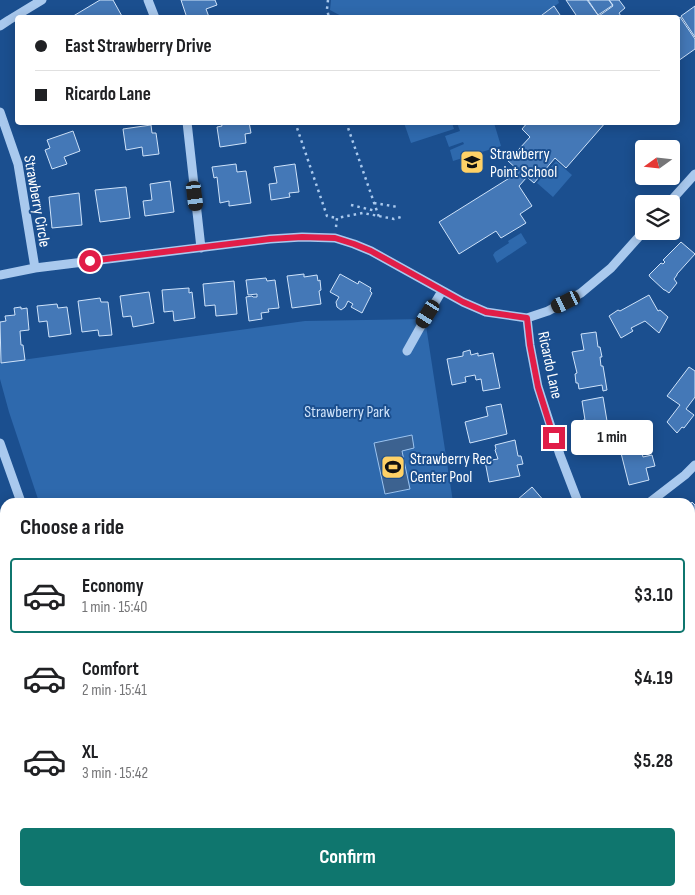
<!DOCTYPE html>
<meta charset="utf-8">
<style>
body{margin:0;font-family:"Sofia Sans Condensed",sans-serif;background:#f6f6f6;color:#202124;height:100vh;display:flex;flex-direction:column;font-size:19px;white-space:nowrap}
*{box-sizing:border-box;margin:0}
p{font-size:16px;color:#757577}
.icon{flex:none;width:28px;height:28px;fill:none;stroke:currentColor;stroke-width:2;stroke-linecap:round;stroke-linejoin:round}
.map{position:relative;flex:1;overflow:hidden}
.drawer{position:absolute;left:0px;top:498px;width:695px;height:398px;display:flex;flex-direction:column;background:#fff;border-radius:15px 15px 0 0;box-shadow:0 2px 12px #0003}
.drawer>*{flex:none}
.guide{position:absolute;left:15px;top:15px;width:665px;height:110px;border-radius:5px;box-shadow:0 2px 12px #0003;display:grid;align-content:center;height:110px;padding:0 20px;background:#fff}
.needle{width:32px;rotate:255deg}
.controls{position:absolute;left:635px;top:140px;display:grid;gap:10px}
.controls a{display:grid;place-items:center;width:45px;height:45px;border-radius:5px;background:#fff;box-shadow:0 2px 12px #0003;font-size:25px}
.end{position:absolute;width:22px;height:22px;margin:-11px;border:6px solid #e11d48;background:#fff;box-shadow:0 0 0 2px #fff}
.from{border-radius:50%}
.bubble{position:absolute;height:35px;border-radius:5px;background:#fff;box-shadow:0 2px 12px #0003;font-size:16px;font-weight:700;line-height:35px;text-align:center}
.car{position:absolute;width:15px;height:30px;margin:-15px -8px;border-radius:6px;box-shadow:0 0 4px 1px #0007;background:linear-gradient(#222 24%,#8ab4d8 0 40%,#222 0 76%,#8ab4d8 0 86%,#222 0)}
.guide b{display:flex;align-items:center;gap:18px;height:48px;font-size:19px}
.guide b+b{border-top:1px solid #e0e0e0}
.guide i{width:12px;height:12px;background:#202124}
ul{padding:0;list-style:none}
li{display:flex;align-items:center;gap:15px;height:75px;margin:0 10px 8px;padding:0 10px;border:2px solid transparent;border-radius:5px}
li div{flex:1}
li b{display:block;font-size:19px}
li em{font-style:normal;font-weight:700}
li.selected{border-color:#0f766e}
li>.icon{width:45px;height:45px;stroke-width:1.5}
h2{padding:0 20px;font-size:22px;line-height:60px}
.button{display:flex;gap:10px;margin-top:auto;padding:10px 20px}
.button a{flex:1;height:58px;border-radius:5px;background:#0f766e;color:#fff;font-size:20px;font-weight:700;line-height:58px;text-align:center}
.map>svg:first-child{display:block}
</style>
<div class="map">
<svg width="695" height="895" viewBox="0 0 695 895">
<rect width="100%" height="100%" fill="#1b4f8f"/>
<path fill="#2e69ad" d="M331,0H558L559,3L537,18H345L330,10Z
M404,123H452L454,129L411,143Z
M457,123H494L501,146L453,161L450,150L464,144L463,142L449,147L445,136L460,131Z
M556,161L572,175L553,197L537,183Z
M521,233L527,243L497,263L493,255L495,252L509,243L508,241Z
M425,319L453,502H39L9,412L0,379V363L305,321Z"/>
<path fill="#3c6290" stroke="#9cc4f0" d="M412,435L414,448L402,451L410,489L385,494L374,443Z"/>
<path fill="#4478b7" stroke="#cfe3fa" d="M100,0H113L123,18H70Z
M181,0H215L217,5L206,9L209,17L187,18Z
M566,0H587L598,15L594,18H578Z
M588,0H609L613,5L598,15Z
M609,0H619L625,8L619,13L622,18H596L613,6Z
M554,6L562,18H538Z
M695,6V37L681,16Z
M680,17L695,39V49L678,61V19Z
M221,122H249L251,133L245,134L246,143L220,147L217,127L222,126Z
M528,122H606L566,168L555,158L534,183L527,177L519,186L532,206L520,214L526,223L501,238L496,231L459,254L439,222L511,177L518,170L508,161L530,137L522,129Z
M151,125L152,133H156L159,154L143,156L142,147L126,150L123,129Z
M73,131L80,151L64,157L67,164L52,169L45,150L50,148L47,140Z
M236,164L237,172L246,171L251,203L229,206V201L220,203L217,177L214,178L212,167Z
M295,164L299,192L289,193L290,197L271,200L269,184L277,183L274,167Z
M170,181L174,212L145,216L143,201L152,200L150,184Z
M126,187L130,218L100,222L95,190Z
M79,193L82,225L52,228L49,197Z
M681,242L695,254L677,274V275L674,279L677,283L669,293L665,290H664L650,277L649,275L661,263L663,264L665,262L663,260Z
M304,274V277L317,275L318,281L320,280L321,290L319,291L321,304L292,308L287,276Z
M340,274L358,284L359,281L371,288L370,291L372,293L362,313L351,307L353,304L348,301L345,307L341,310L337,307L336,302L339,297L330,292Z
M266,278L267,281L275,280L279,308L268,309L269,312L261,313L262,319L249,321L246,297L252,296L253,297H257V294L248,295L246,280Z
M234,281L237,314L216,316L215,305L205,306L203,284Z
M189,288V293L192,292L195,318L174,321L173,311L164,312L162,290Z
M149,292L154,323L133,327L131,316L123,317L120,296Z
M649,295L658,311L660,310L668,317L659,333L645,321L631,328L633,331L621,338L609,316L618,310L620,311Z
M100,298L101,302H108L112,335L99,336L98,330L82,332L78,301Z
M57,304L58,308L67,307L71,334L49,337L47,321L39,322L37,306Z
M21,307V309L27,308L29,330L20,331L21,345H23L25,360L1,363L0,322L6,321L5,316L15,315L14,308Z
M596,332L598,347H600L602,357H600L601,366H603L607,390L603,391L602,385L579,389L578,383H576L575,374L577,373L572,352L584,350L581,334Z
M470,350L471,355L478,353V356L493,353L500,388L483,391L481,379L476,380L475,375L465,377L466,382L452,385L447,359L463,356V352Z
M689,367L695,371V397L686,409L694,415L684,428L682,427L677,433L667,422L680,405L667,396Z
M603,397L608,427L605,428L607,437L586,440L583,420H585L582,401Z
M501,404L507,434L470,443L465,422L488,416L486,407Z
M628,434L629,438L642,435L646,448L641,449L643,457L652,455L655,466L646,468L649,480L629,485L618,441L620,440L619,437Z
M515,440L518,456H521L523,464L517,465L520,476L489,482L485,461L498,459L495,450L496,449L495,445Z
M532,487L545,502H519L517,500Z
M692,502L695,505V536L690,542V505Z
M5,565V590L0,593V568Z
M690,651L695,653V677L690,676Z
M5,665V706L0,705L1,681L0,674Z
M0,712L5,713V723H3L0,738Z
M0,758L5,759L0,785Z
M695,767V794L690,796V769Z
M0,802L5,804V832L0,831Z
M67,890H82L81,895L67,893Z
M138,890H161L159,895H135Z
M301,890H318L323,893L322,895H293L295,891L300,894Z
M398,890H439L441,891L439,895H396Z
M524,890H539L547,895H521Z"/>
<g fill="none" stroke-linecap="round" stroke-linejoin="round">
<path stroke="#a9c9ee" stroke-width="2.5" stroke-dasharray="2.5 4" stroke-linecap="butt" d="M328,0L327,9L329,18
M295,122L327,216L337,218
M346,122L379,217
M374,203L398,207
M351,205L376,211
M336,227L337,218L363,213L394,219L401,217"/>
<path stroke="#a9c9ee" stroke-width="9" d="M148,0L155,18
M0,26L9,20L42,0
M0,112L18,164L35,268
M187,122L201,248
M668,204L695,174
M0,275L35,268L270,239L302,237L335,238L354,244L371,251L463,302L486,312L527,318L548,311L581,293L611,268L644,231
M527,318L530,345L538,387L560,455L578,502
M407,351L421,326L442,291
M0,443L21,502
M650,502L685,475L695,465
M690,608L695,610
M0,641L5,637
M690,717H695
M690,841L695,838
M690,888L694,892
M33,895L34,890
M180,895L183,890
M221,895L224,890
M266,895L269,890
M461,895L464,890
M589,895L597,890"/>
</g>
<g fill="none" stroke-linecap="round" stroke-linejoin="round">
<path stroke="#e11d48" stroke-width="6" d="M90,261L270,239L302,237L335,238L354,244L371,251L463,302L486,312L527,318L530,345L538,387L554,438"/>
</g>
<defs>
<g id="school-square" transform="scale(1.25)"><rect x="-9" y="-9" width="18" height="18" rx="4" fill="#ffd166" stroke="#1b4f8f"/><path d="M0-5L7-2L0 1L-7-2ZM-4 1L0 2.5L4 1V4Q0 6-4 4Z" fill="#111"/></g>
<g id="stadium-square" transform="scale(1.25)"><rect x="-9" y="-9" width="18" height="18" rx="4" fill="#ffd166" stroke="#1b4f8f"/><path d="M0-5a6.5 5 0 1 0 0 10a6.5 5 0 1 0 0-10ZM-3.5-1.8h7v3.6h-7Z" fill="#111"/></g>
</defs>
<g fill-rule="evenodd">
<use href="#school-square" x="472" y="162"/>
<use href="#stadium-square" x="393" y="467"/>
</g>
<g text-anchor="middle" stroke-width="4" stroke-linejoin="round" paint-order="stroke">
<g font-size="16" fill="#fff" stroke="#1b4f8f" text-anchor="start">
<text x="490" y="159">Strawberry<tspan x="490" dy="18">Point School</tspan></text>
<text x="410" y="464">Strawberry Rec<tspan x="410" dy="18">Center Pool</tspan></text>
</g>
<g font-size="16" fill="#fff" stroke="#1b4f8f">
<text transform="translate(38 201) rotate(80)" y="6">Strawberry Circle</text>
<text transform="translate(551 365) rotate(78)" y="6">Ricardo Lane</text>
</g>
<g font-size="16" fill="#cfe3fa" stroke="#1b4f8f">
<text x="347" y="417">Strawberry Park</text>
</g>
</g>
</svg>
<div class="controls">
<a><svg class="needle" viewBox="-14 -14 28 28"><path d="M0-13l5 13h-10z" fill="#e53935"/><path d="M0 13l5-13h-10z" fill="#757577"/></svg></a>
<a><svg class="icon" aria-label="layers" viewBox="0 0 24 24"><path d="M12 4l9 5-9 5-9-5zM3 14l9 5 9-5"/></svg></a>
</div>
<i class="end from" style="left:90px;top:261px"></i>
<i class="end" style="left:554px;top:438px"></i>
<div class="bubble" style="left:571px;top:420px;width:82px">1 min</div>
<i class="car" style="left:195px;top:196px;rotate:173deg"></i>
<i class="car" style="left:566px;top:302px;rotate:244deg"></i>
<i class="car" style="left:428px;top:314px;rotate:212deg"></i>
<div class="guide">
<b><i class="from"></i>East Strawberry Drive</b>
<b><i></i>Ricardo Lane</b>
</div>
<section class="drawer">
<h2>Choose a ride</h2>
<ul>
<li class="selected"><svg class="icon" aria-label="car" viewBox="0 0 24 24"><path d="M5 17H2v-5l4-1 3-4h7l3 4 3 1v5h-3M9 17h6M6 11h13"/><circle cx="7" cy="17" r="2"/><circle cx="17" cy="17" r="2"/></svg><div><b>Economy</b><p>1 min · 15:40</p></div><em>$3.10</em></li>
<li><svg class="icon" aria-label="car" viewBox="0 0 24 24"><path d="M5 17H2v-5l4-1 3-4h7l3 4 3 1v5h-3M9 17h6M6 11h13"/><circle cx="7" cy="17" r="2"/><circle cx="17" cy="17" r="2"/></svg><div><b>Comfort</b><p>2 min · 15:41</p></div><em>$4.19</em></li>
<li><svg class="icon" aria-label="car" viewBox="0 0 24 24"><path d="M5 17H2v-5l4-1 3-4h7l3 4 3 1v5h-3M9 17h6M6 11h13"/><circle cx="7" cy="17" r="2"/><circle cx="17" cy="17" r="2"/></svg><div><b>XL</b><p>3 min · 15:42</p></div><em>$5.28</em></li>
</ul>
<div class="button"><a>Confirm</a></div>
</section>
</div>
